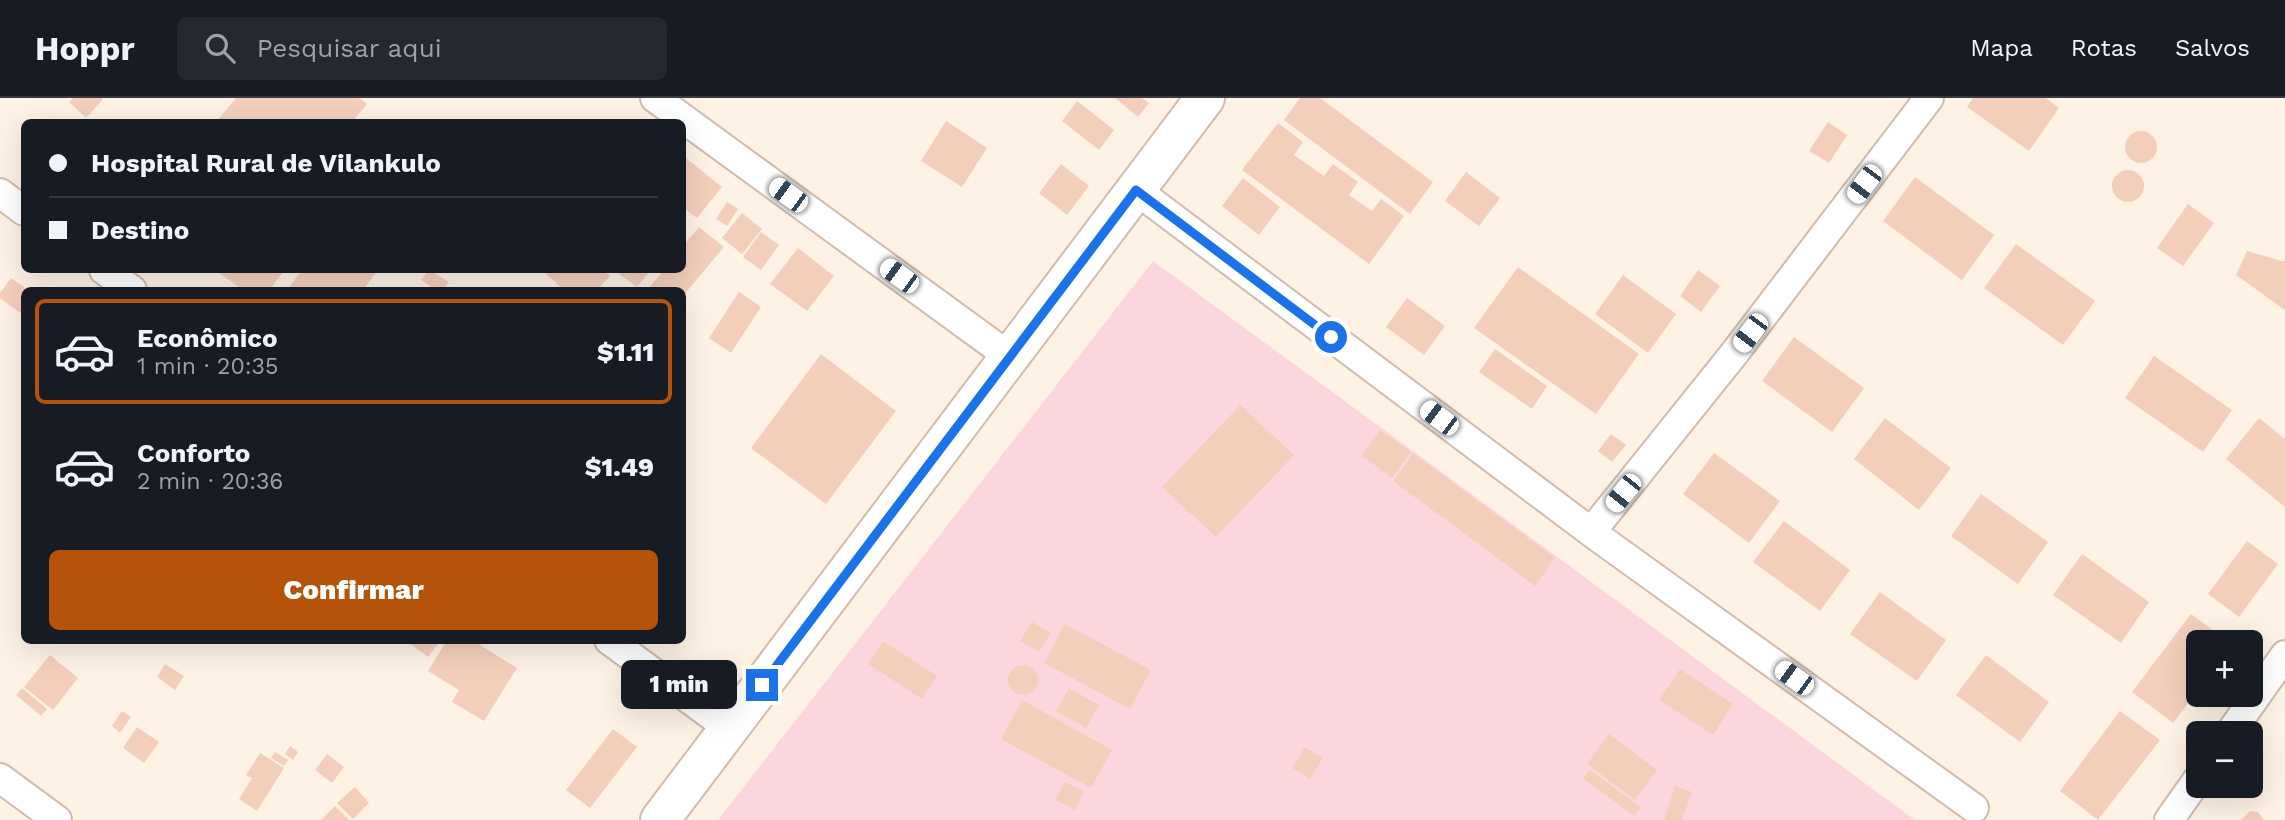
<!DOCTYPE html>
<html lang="pt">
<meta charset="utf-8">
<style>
body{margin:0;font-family:"Work Sans",sans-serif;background:#242831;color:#f1f3f6;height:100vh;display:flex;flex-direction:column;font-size:26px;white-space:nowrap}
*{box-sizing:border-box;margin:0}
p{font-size:23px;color:#9ea1a6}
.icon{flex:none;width:38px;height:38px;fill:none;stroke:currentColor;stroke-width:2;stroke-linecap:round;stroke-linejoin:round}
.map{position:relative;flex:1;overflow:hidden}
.panel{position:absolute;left:21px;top:189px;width:665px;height:357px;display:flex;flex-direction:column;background:#171b24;border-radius:10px;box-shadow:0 7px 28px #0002}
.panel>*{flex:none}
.top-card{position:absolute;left:21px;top:21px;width:665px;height:154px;border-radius:10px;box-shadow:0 7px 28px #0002;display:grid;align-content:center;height:154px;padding:0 28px;background:#171b24}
.tools{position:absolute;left:2186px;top:532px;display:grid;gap:14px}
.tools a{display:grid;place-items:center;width:77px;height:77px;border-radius:10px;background:#171b24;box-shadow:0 7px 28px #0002;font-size:35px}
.end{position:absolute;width:32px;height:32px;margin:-16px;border:9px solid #1a73e8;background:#fff;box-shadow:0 0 0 4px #fff}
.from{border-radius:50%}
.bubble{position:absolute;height:49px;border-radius:10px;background:#171b24;box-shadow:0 7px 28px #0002;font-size:23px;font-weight:800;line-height:49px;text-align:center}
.car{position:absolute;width:21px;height:42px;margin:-21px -10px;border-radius:9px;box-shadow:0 0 5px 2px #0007;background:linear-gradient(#fff 24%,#345 0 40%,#fff 0 76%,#345 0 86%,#fff 0)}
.top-card b{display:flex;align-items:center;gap:24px;height:66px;font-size:26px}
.top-card b+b{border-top:2px solid #363941}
.top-card i{width:18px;height:18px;background:#f1f3f6}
ul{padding:12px 0 0;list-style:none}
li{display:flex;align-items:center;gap:21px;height:105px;margin:0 14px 10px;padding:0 14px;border:4px solid transparent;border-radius:10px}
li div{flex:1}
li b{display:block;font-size:26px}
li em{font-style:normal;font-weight:800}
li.on{border-color:#b45309}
li>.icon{width:63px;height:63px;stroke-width:1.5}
.primary-button{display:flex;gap:14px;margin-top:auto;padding:14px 28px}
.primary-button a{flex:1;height:80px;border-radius:10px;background:#b45309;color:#fff;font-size:28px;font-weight:800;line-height:80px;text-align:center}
header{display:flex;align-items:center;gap:42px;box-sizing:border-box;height:98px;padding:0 35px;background:#171b24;border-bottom:2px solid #363941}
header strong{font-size:33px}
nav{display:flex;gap:38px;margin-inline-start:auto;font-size:24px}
.search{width:490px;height:63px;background:#242831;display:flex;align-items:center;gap:18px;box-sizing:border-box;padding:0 24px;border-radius:10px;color:#9ea1a6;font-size:26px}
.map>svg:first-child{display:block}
</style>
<header>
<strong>Hoppr</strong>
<div class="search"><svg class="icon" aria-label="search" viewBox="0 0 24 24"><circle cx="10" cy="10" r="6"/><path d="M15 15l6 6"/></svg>Pesquisar aqui</div>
<nav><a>Mapa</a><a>Rotas</a><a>Salvos</a></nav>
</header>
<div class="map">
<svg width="2285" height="722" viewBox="0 0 2285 722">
<rect width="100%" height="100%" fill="#fdf2e4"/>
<path fill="#fbd7dd" d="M1153,163L1379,328L1915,722H718Z"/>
<path fill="#f3cebb" d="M73,0H102L103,1L86,20L69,4Z
M236,0H359L367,6L352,24H216Z
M1115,0H1142L1149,5L1138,19Z
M1300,0H1320L1433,84L1410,116L1284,22Z
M1973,0H2046L2059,10L2029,53L1967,9Z
M1077,3L1114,32L1099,52L1062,23Z
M946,23L987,50L962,89L921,63Z
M1828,24L1847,37L1829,65L1809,53Z
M1278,25L1303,44L1294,57L1324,78L1333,66L1358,84L1349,97L1372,113L1381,101L1404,118L1369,166L1242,72Z
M2125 49a16 16 0 1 1 32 0a16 16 0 1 1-32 0Z
M682,57L722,89L697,120L682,109Z
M1061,66L1089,88L1067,117L1039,95Z
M2112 88a16 16 0 1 1 32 0a16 16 0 1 1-32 0Z
M1466,74L1500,100L1479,128L1445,103Z
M1915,79L1994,137L1962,182L1883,123Z
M1243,80L1280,109L1259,137L1222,108Z
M727,104L738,111L727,128L716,121Z
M2188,106L2214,125L2183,168L2157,150Z
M742,115L762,131L742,156L722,140Z
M699,129L724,149L682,199V192H647L664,172H682V149Z
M761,134L779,147L761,172L743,159Z
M2016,146L2095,203L2063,247L1984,190Z
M798,150L834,178L807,213L770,186Z
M2247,153L2285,164V212L2236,177Z
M1518,169L1639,256L1596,316L1474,230Z
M215,172H285L269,192H243Z
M302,172H378L363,192H287Z
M429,172L449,184L443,192H436L421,182Z
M542,172H603L610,178L597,192H564Z
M621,172H651L637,189L618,175Z
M1698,172L1720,188L1701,214L1680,198Z
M1623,177L1676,216L1648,255L1595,216Z
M11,180L28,192H24V210L20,215L0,200V195Z
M739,194L761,209L731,255L709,240Z
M1407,200L1445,228L1424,257L1386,229Z
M1794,239L1864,290L1832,334L1762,283Z
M1495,251L1547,288L1532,311L1479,274Z
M821,256L896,313L826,406L751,350Z
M2154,258L2232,312L2203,354L2125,300Z
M1240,307L1294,357L1216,439L1162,389Z
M1885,320L1951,370L1919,412L1854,361Z
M2259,320L2285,341V409L2226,361Z
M1380,332L1411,354L1392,380L1361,357Z
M1611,336L1626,347L1612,364L1598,353Z
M1413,355L1555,460L1535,488L1393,383Z
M1714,355L1780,403L1749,445L1683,396Z
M1981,396L2048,444L2018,486L1951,438Z
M1784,423L1850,472L1820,513L1753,464Z
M2247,443L2278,466L2239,519L2208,496Z
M2082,456L2149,504L2121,545L2053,497Z
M1880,494L1946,542L1917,583L1850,536Z
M2191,516L2229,544H2198V592L2173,625L2132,594Z
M1032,524L1051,535L1039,554L1020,543Z
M1065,526L1151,572L1130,611L1044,565Z
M411,542H441L428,559L409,545Z
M447,542H472L517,570L484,623L452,604L459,592L428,573Z
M883,543L937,578L922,601L868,566Z
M50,557L78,580L53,612L24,589Z
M1986,557L2049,604L2020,644L1956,597Z
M165,566L184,578L175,592L157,579Z
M1008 582a15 15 0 1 1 30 0a15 15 0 1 1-30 0Z
M1680,571L1733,606L1713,637L1659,602Z
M22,590L47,611L41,618L16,597Z
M1069,590L1099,607L1086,630L1056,613Z
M1022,602L1112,652L1091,690L1001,641Z
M122,613L131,619L120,635L112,628Z
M2120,613L2160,642L2098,722L2060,693Z
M137,629L159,644L144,665L123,650Z
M613,631L637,649L590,710L566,692Z
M1609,636L1657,672L1635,702L1587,666Z
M290,648L298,654L293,662L285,656Z
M1305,649L1323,660L1310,681L1292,670Z
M275,654L288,662L284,668L271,660Z
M260,655L284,670L257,713L239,701L252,680L246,677Z
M327,656L344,669L332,685L315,672Z
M1590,672L1641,709L1634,718L1583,680Z
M1065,684L1084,693L1075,712L1055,702Z
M1675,688L1692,694L1682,722H1664Z
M355,689L369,705L353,721L337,705Z
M335,708L349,722H321Z
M2250,713L2258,714L2264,722H2241Z"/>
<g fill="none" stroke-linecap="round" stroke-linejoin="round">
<g stroke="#d1bbad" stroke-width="32">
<path id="minor" d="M655,0L1010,259
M1136,92L1591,434L1974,710
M0,95L24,113
M104,172L132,192
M1591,434L1733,257L1929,0
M609,542L730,631
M2230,635L2285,557
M0,680L57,722
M2169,722L2198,681"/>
</g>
<g stroke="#d4baaa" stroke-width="42">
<path id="secondary" d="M660,722L1205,0"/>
</g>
<use href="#minor" stroke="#fff" stroke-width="28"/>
<use href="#secondary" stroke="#fff" stroke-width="38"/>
</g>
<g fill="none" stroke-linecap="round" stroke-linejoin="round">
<path stroke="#1a73e8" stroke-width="9" d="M762,587L1136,92L1331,239"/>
</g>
</svg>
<div class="tools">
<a>+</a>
<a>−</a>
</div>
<i class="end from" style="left:1331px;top:239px"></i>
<i class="end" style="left:762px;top:587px"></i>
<div class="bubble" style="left:621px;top:562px;width:116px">1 min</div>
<i class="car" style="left:1864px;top:86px;rotate:217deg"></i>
<i class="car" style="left:788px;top:97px;rotate:306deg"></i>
<i class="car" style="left:899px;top:178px;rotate:306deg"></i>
<i class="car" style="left:1750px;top:235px;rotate:217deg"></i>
<i class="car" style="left:1439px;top:320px;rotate:307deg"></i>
<i class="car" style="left:1623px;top:395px;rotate:219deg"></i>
<i class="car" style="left:1794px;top:580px;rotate:306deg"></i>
<div class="top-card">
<b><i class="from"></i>Hospital Rural de Vilankulo</b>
<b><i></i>Destino</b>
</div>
<section class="panel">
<ul>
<li class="on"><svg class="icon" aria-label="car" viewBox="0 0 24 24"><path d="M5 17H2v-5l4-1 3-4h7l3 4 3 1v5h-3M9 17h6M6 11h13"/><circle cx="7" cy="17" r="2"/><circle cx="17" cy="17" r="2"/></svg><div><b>Econômico</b><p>1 min · 20:35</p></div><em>$1.11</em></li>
<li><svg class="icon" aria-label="car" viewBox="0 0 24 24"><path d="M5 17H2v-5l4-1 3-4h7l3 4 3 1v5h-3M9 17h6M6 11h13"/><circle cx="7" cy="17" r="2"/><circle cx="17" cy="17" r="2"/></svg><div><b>Conforto</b><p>2 min · 20:36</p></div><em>$1.49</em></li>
</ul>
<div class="primary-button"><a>Confirmar</a></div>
</section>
</div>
